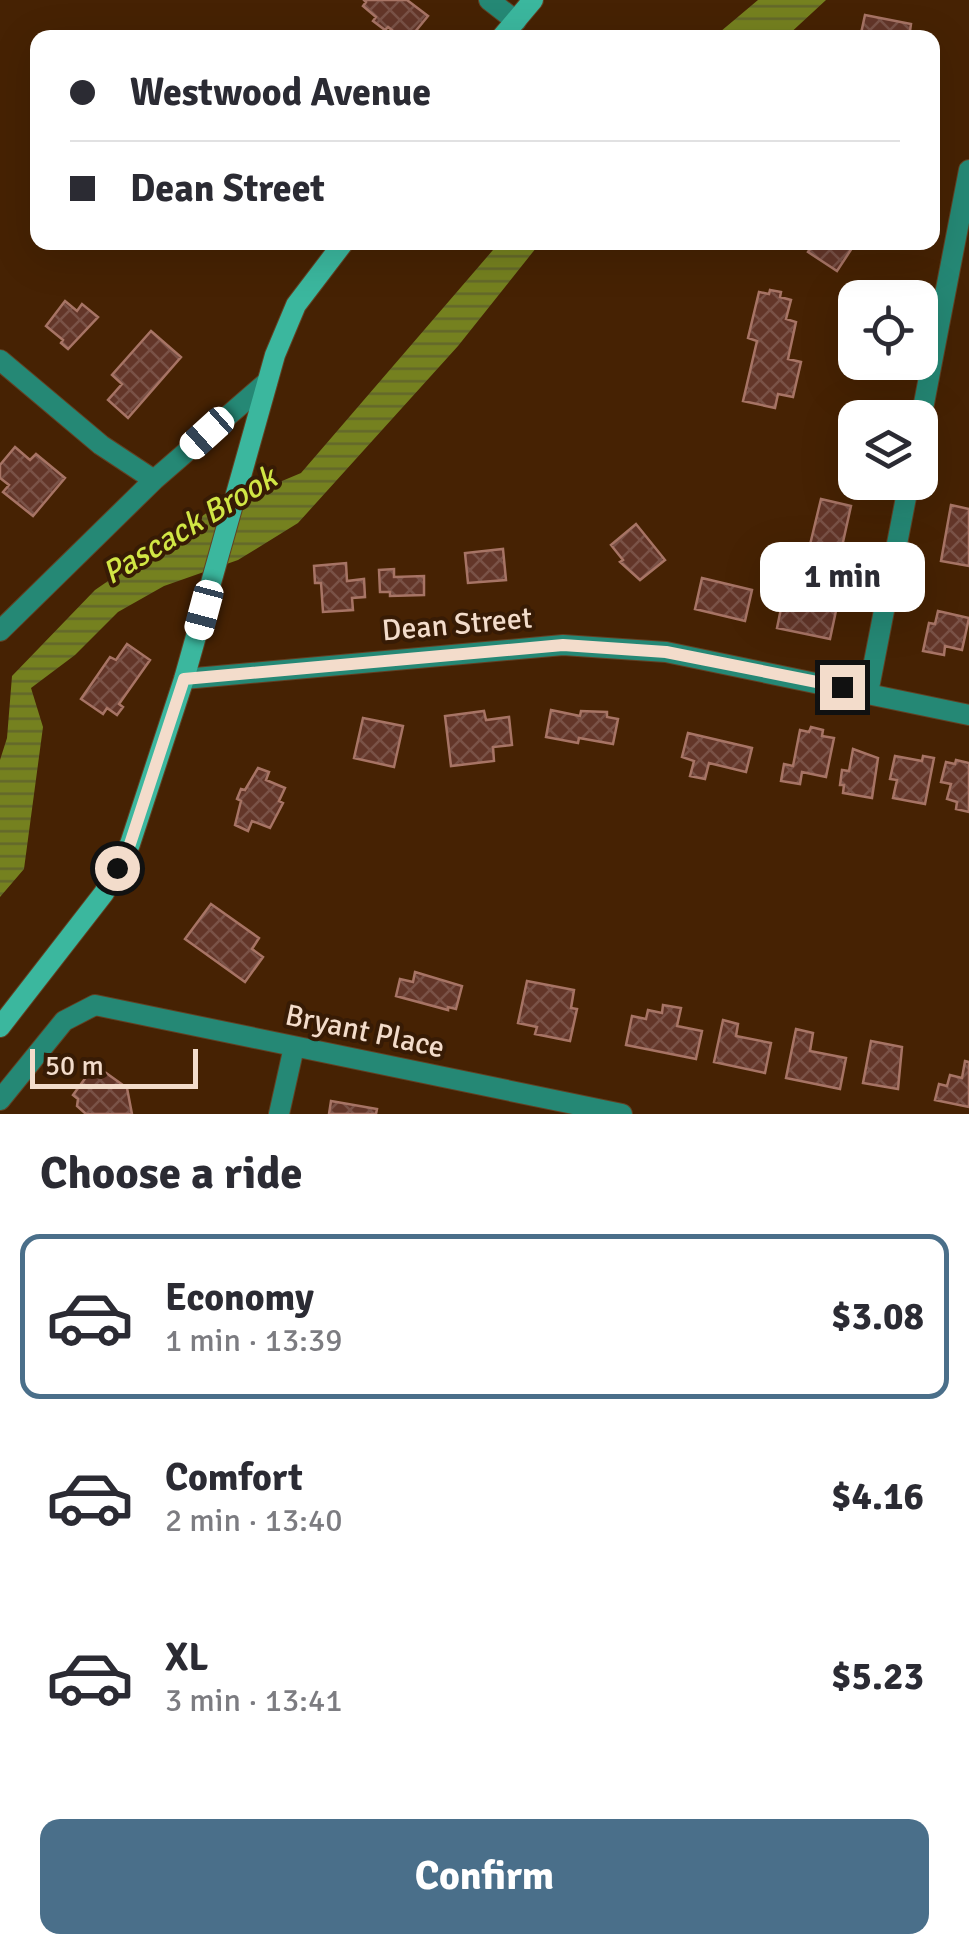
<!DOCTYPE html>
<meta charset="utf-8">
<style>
body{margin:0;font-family:Signika,sans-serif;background:#f2f2f3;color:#2b2b33;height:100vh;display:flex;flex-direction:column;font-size:38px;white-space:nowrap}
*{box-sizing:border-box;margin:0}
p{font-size:32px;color:#7c7c81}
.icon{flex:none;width:55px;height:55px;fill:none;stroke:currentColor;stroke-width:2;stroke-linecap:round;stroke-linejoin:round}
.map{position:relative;height:1114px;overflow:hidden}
.sheet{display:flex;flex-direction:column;background:#fff;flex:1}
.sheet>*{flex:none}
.hud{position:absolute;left:30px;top:30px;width:910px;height:220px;border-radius:20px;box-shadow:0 10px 40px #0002;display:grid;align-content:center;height:220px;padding:0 40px;background:#fff}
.controls{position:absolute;left:838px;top:280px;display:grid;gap:20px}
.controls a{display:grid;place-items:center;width:100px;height:100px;border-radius:20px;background:#fff;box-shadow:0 10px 40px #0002;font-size:50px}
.scale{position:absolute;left:30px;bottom:25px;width:168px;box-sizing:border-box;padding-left:10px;border:5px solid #f3dccb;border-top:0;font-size:28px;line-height:35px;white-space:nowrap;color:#f3dccb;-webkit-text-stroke:8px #371b05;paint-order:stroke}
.end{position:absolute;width:45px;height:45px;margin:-22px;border:12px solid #f3dccb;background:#111;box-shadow:0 0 0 5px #111}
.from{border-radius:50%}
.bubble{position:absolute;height:70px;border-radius:20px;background:#fff;box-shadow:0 10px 40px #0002;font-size:32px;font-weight:700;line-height:70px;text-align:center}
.car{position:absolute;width:30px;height:60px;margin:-30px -15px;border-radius:12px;box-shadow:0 0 8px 2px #0007;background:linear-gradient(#fff 24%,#345 0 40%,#fff 0 76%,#345 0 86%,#fff 0)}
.hud b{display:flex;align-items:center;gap:35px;height:95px;font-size:38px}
.hud b+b{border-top:2px solid #e1e1e2}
.hud i{width:25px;height:25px;background:#2b2b33}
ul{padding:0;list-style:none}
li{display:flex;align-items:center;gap:30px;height:165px;margin:0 20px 15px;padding:0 20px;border:5px solid transparent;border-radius:20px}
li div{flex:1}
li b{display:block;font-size:38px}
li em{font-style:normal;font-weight:700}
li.active{border-color:#4a6f8a}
li>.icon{width:90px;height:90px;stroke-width:1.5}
h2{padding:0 40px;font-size:45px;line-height:120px}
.button{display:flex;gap:20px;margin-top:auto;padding:20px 40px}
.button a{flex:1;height:115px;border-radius:20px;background:#4a6f8a;color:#fff;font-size:40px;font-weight:700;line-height:115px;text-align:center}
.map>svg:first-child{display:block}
</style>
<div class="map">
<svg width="969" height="1114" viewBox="0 0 969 1114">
<defs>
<pattern id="water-rules" width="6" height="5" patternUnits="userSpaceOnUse" patternTransform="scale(2.5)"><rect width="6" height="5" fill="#75811f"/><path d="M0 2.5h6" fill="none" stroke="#63682b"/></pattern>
<pattern id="building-cross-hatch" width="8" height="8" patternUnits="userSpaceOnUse" patternTransform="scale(2.5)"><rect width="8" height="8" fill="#633629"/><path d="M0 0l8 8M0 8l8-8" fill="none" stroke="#7a5247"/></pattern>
</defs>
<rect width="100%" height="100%" fill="#462203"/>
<path fill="url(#water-rules)" d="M758,0H826L786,37H714Z
M499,243H540L458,346L298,523L238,560L164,586L118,612L75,655L31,688L43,727L24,869L0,897V760L7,738L12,676L95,590L208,512L301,473Z"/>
<path fill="url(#building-cross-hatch)" stroke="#a77465" stroke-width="2.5" d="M364,0H407L428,16L410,38H402L388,27L385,30L373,21L376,17L363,6L366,2Z
M865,15L911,24L909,38H860Z
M815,242H856L837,271L808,252Z
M770,290L781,292L780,297L791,300L786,319L796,322L788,359L801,362L793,397L778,394L775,408L743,401L757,341L748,338L759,292L769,294Z
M65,301L77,311L82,304L98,317L68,349L61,343L63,340L46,326Z
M151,331L181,357L128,418L108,400L122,384L112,375Z
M15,447L30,460L36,454L65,478L33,516L3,492L9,485L0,478V465Z
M821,499L851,506L839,560L808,553Z
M951,505L969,509V566L941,561Z
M636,524L665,560L640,580L620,562L623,560L611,545Z
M503,549L506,580L468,583L465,553Z
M346,563L347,581L364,579L365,597L352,598L353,610L323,612L321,583H315L314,566Z
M394,569V577L424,576V595L390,596V592H380L379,570Z
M702,578L752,590L745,621L695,609Z
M796,592L806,594L805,599L837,606L830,639L777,628L784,594L795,596Z
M938,611L969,618L962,650L945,646L944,655L923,651L929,623L935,624Z
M127,644L150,660L119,704L123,707L117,715L107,708L103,714L81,699L110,657L116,660Z
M551,710L580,716L581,711L607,712V717L618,719L613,744L579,738L578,743L546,737Z
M484,711L486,720L509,717L512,745L493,747L494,761L451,766L445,716Z
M363,718L403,726L394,767L354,758Z
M811,727L823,730L822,736L834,738L826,777L802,772L800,784L781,781L784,764L793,766L800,730L809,732Z
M688,733L752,748L746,772L709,763L705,779L690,776L694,761L682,757Z
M853,749L878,758L872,798L843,793L844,785H840L842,770L849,771Z
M895,756L922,761L923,756L934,758L925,804L893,798L897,780L890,779Z
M956,760L969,763V812L956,809L957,802L947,799L951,784L941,782L946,762L955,764Z
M258,768L269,772L266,780L285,788L279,801L283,803L270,828L252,821L248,831L235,825L241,801L237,799L241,789L245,790Z
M211,904L259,938L252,949L263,957L245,982L185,939Z
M415,972L462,986L456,1009L448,1007V1010L396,996L400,979L413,982Z
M527,981L574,990L571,1008L577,1009L570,1041L535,1034L537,1027L518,1023Z
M663,1005L681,1008L677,1026L702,1031L696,1059L626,1045L632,1016L646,1019L648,1010L662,1013Z
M723,1020L738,1024L736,1036L771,1043L765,1073L714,1062Z
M796,1029L813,1033L810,1051L846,1058L840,1089L786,1078Z
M871,1041L902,1047L898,1089L863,1083Z
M965,1061L969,1062V1107L935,1100L939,1084L947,1086L950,1075L962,1078Z
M95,1065L127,1088L132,1114H86L77,1106L78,1099L73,1095Z
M331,1101L377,1109L376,1114H329Z"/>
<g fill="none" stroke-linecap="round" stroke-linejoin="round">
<g stroke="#624023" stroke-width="22">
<path id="street" d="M489,0L516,21
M0,360L101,445L154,480
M920,424L969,170
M0,631L154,480L267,382
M184,679L563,645L666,652L969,715
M868,693L909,482
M0,1100L64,1021L95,1005L622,1114
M279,1114L294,1047"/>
</g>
<g stroke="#624023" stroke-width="22">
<path id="secondary" d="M501,38L533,0
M0,1027L104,893L130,844L184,679L275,355L296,305L344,242"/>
</g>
<use href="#street" stroke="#258875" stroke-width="20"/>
<use href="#secondary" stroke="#3bb79e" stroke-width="20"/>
</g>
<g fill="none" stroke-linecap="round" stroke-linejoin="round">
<path stroke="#f3dccb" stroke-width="12" d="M117,868L130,844L184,679L563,645L666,652L842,687"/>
</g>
<g text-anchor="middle" stroke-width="8" stroke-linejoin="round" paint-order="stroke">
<g font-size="30" fill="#f3dccb" stroke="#371b05">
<text transform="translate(457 624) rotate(-5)" y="10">Dean Street</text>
<text transform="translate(365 1031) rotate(12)" y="10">Bryant Place</text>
</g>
<g font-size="32" font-style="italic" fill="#d1e645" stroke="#371b05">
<text transform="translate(189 525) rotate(-31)" y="11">Pascack Brook</text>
</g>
</g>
</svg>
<div class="controls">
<a><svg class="icon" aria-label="locate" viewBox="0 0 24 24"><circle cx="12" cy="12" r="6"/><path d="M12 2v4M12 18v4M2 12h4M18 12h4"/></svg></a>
<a><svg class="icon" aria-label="layers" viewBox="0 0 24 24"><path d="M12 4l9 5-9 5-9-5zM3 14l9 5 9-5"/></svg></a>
</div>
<div class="scale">50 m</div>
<i class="end from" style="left:117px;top:868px"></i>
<i class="end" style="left:842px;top:687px"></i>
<div class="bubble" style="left:760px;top:542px;width:165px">1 min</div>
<i class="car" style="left:207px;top:433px;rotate:228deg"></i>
<i class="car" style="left:204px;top:610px;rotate:195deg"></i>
<div class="hud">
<b><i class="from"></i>Westwood Avenue</b>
<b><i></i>Dean Street</b>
</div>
</div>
<section class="sheet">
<h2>Choose a ride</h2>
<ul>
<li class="active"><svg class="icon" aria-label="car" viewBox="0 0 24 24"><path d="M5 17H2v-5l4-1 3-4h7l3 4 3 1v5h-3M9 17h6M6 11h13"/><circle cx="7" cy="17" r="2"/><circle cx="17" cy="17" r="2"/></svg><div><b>Economy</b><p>1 min · 13:39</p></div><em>$3.08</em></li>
<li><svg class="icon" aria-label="car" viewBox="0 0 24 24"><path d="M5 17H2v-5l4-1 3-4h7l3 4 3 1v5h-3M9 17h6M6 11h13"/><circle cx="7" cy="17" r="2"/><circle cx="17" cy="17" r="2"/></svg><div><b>Comfort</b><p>2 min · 13:40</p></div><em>$4.16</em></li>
<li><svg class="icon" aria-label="car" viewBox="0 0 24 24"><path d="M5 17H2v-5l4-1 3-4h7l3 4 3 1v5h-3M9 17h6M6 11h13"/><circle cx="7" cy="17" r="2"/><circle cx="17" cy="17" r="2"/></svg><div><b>XL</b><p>3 min · 13:41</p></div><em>$5.23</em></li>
</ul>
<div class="button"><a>Confirm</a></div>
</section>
